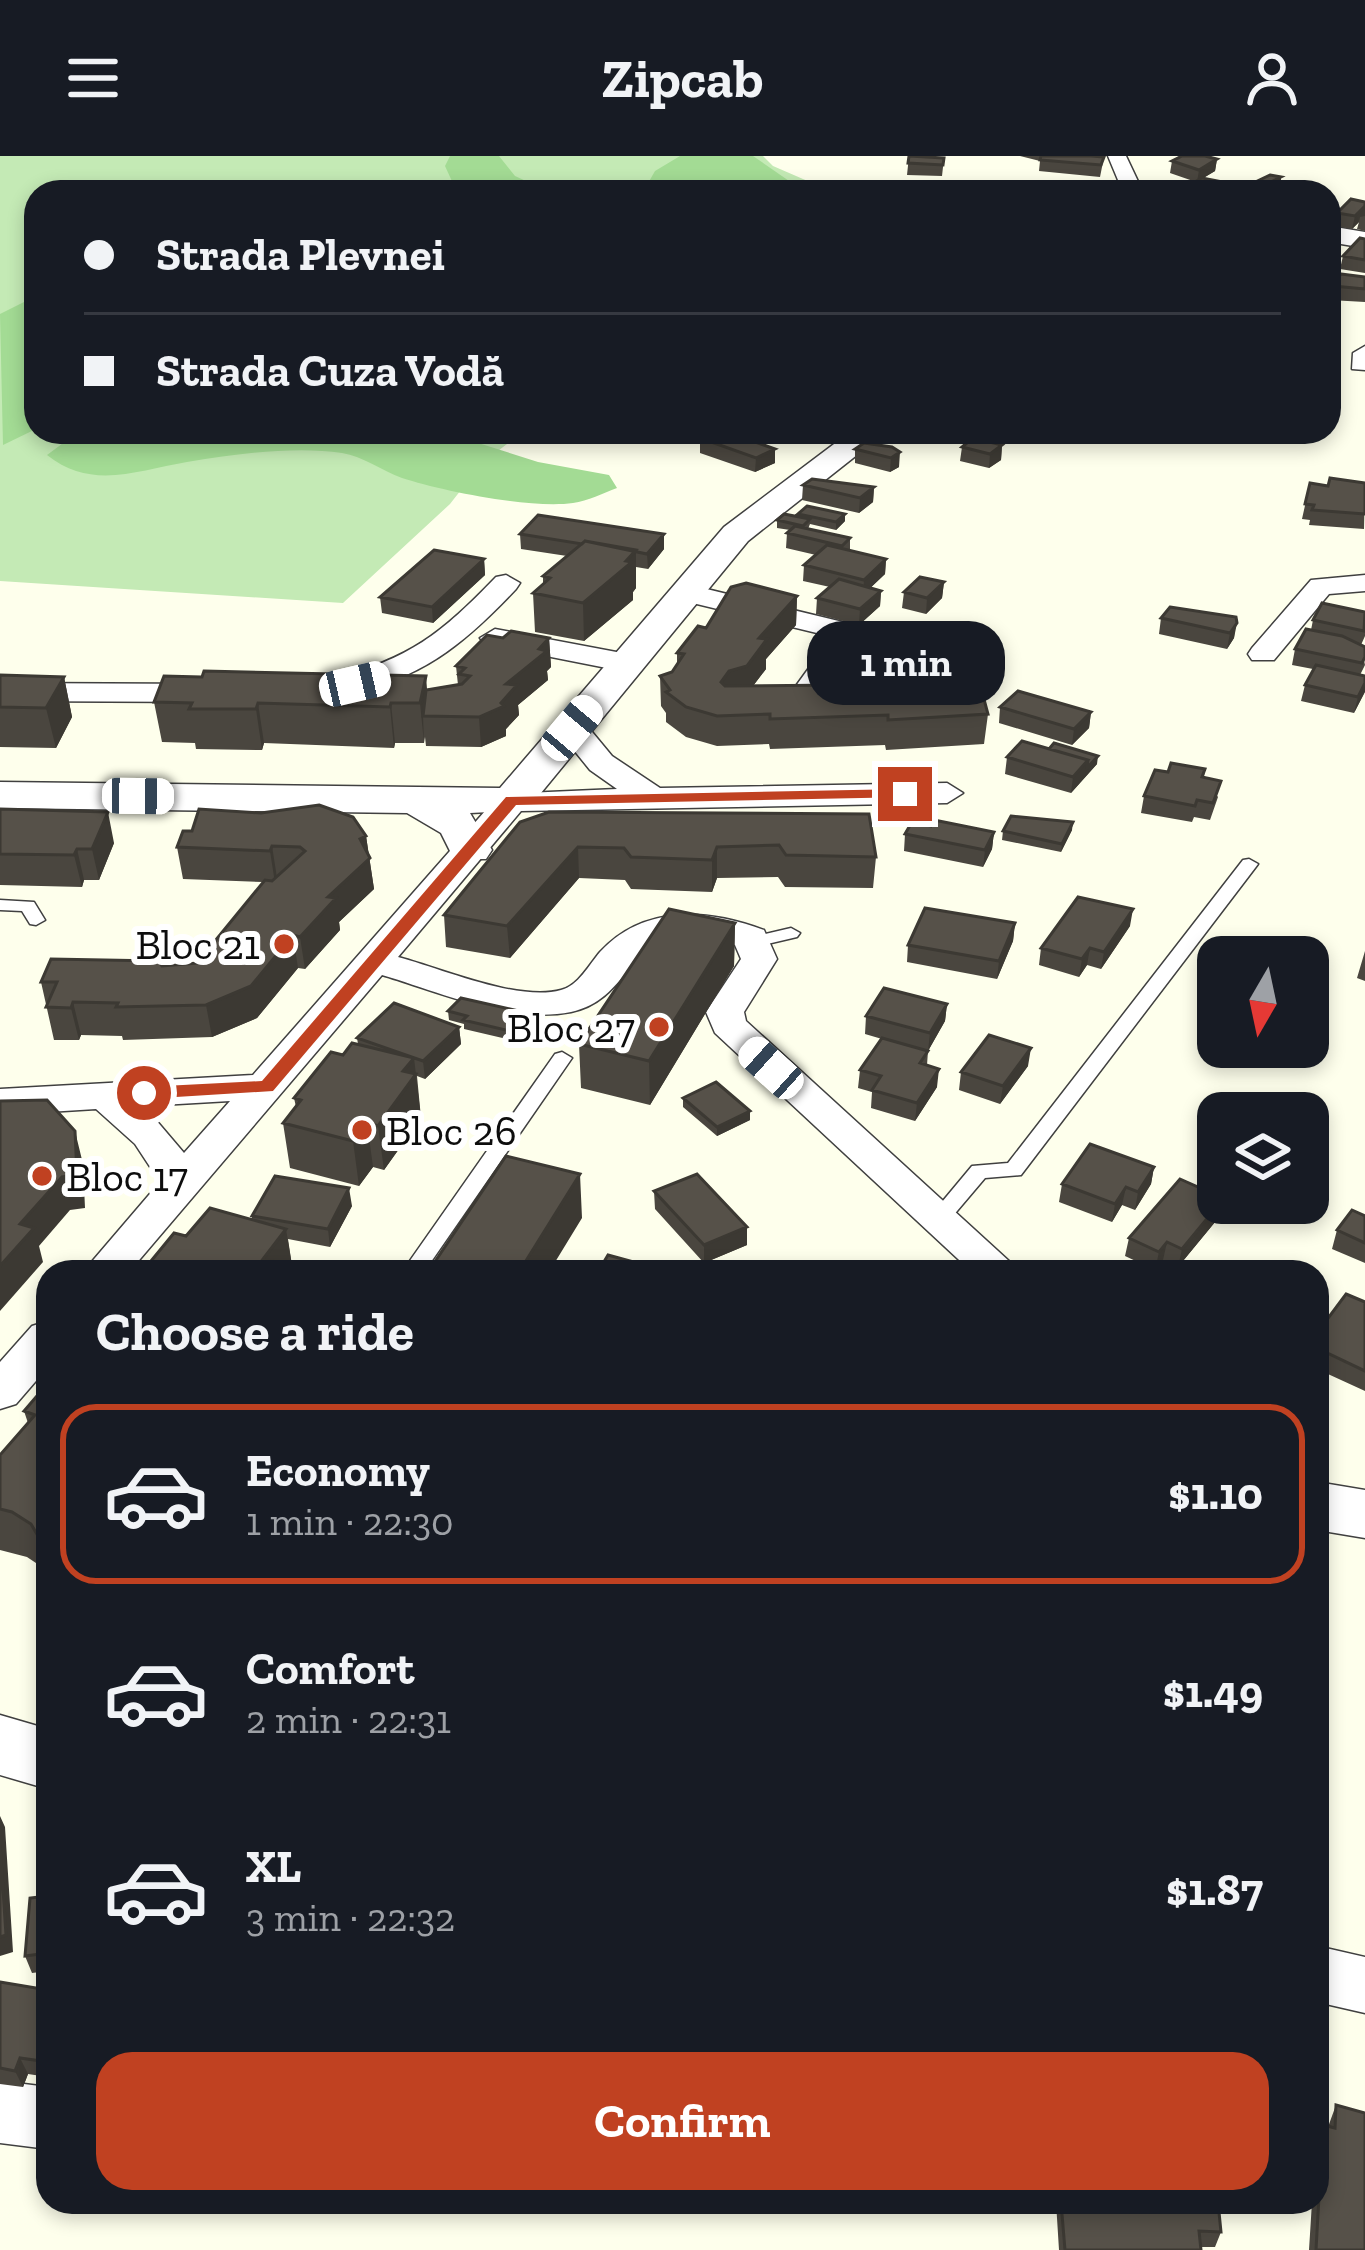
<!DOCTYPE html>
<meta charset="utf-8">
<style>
body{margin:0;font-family:"Zilla Slab",serif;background:#20242c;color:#f1f3f6;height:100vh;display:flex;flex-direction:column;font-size:45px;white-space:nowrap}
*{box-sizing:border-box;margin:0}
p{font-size:39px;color:#9ea1a6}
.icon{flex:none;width:66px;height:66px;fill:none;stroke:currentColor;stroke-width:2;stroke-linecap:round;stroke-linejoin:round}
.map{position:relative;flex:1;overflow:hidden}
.details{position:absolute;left:36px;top:1104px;width:1293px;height:954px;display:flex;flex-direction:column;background:#171b24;border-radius:36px;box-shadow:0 6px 18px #0003}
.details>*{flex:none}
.banner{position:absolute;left:24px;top:24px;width:1317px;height:264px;border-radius:36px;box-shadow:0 6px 18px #0003;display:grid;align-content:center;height:264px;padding:0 60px;background:#171b24}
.needle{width:78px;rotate:189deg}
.tools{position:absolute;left:1197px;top:780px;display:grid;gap:24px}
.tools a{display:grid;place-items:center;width:132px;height:132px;border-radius:24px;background:#171b24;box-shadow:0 6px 18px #0003;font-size:60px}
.end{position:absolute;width:54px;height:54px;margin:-27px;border:15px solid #c04121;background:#fff;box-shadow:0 0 0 6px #fff}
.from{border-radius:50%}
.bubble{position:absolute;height:84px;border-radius:36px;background:#171b24;box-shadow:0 6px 18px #0003;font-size:39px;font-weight:800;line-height:84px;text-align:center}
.car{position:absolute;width:36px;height:72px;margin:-36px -18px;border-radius:15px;box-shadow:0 0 9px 3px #0007;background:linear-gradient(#fff 24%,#345 0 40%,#fff 0 76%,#345 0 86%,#fff 0)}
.banner b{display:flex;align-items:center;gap:42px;height:114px;font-size:45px}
.banner b+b{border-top:3px solid #363941}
.banner i{width:30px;height:30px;background:#f1f3f6}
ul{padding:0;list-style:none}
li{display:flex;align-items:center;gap:36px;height:180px;margin:0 24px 18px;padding:0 36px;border:6px solid transparent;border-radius:36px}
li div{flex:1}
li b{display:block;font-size:45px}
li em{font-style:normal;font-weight:800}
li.on{border-color:#c04121}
li>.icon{width:108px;height:108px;stroke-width:1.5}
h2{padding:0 60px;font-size:54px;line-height:144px}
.button{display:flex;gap:24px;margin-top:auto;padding:24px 60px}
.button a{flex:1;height:138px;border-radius:36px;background:#c04121;color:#fff;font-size:48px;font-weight:800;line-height:138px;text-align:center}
header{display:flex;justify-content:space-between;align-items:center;height:156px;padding:0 60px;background:#171b24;font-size:54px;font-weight:800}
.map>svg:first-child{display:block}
</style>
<header><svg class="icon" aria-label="menu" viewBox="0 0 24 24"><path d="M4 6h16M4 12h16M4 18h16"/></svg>Zipcab<svg class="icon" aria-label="person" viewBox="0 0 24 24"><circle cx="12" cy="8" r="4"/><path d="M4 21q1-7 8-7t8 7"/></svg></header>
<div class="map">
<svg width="1365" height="2094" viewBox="0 0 1365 2094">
<rect width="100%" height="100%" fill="#feffec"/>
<path fill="#c4eab5" d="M0,0H763L773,10L833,36H36V276H523L482,307L450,348L343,447L0,425Z"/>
<path fill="#a3db94" d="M450,0H499L515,20L550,36L456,34L445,10Z
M680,0H753L805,36H643L655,15Z
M36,140V273L3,289L0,158Z
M78,276H391L475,286L538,306L609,319L617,332C603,337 588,345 573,347C531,353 442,335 402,322C382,315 363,300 342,297C294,290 235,298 187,306C138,314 92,335 47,299Z"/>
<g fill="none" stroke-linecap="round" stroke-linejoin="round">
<g stroke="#404040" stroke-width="3">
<path id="service" d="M1249,703L1258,708L1255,712L1021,1019L985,1022L946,1068H932L928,1063L932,1058L972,1010L1008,1007L1243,704Z
M0,744L34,746L45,764L36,769L30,768L22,755L0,754Z
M791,772L800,777L797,781L754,791L745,786L748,782Z
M562,896L572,902L424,1116H402L555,898Z"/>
</g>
<g stroke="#404040" stroke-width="3">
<path id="minor" d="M1108,0H1126L1143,36H1123Z
M1365,190V214L1352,213L1353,197Z
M506,419L520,427L516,433C464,488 420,525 343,538L328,529L332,523C410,503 441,478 496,421Z
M1365,419V435L1329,438L1274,504H1252L1248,498L1252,492L1311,424Z
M686,428L847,467L852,473L844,506L819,541H797L793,534L814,505L821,478L676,443V431Z
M495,473L627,498L642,507L627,516L485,488L480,482Z
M0,527L215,528L230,537L215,546L0,545Z
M572,563L583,565L612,600L660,632L947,627L963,637L947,647L521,655L398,801C440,812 518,846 561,834C578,830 589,809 600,796C644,748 708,753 764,774L777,803L744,856L746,865L1021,1116H972L715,877L706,856L741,803L735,789C629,747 641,842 571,856C510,868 440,836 382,819L129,1116H83L160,1026L135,988L96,953L0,959V933L253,919L500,638L617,633L590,614L556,572ZM230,945L184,997L144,950Z
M48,1165V1211L16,1248L0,1253V1206L32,1170Z
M1317,1790L1365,1801V1857L1317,1846Z
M0,1925L48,1931V1993L0,1987Z"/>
</g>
<g stroke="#404040" stroke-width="3">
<path id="tertiary" d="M1329,70L1365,76V92L1329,86Z
M850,276H886L748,385L527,654L470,657L492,694L486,703H454L441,677L407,657L0,652V626L500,632L724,371Z
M1317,1326L1365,1334V1382L1317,1374Z
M0,1559L48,1573V1633L0,1619Z"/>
</g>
<use href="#service" fill="#fff" fill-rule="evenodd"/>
<use href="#minor" fill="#fff" fill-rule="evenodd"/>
<use href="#tertiary" fill="#fff" fill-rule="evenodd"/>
</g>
<path fill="#4a463f" d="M909,0L944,2L942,20L907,19Z
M1020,0H1091L1104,1L1100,21L1039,15L1040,5Z
M1217,3L1215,15L1203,22L1242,36H1192L1193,27L1196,26L1170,17L1172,5Z
M1281,21L1280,36H1246L1247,30Z
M1365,46V75L1357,73L1359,66L1352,73L1335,70L1337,57Z
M1365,83V117L1340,113L1343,100Z
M1365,121V146L1330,144L1333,130Z
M714,276H822V279L810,287L774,278V283L765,289L775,293V307L755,316L700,297V282Z
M1002,289L1001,304L989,312L960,305L962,291Z
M892,291L899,311L890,316L855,307V293Z
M1310,327L1328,330L1365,327L1364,373L1309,369L1310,364L1302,363Z
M803,329L874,331L873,346L859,357L802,344Z
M798,358H845V365L836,374L810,368L808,373L850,382V395L886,403L885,418L870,432L881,435L880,450L859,469L816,458L817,442L830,431L803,425L804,409L816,399L786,392L787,377L790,374L777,372V364L797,361Z
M520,378L664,393L648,413L636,411V432L633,436V444L584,485L535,476L533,437L543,428V420L567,400L521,393Z
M484,403L485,419L433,467L382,457L380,441Z
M944,426L942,442L926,458L902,452L904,436Z
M797,440L796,469L766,503V513L753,530L880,528L881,516L898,504V497H972L971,513L953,528L988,558L984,588L886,594L885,589L770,593L769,588L717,590L686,581L666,566V557L661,550L660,520L672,516L677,508V497L706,472Z
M1365,456V480L1361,489L1365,509L1360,519L1365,520V535L1354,557L1301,545L1305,529L1313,513L1292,509L1295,493L1311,474L1313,464Z
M1236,461L1234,482L1227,493L1159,478L1161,462Z
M503,482H549L551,511L547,515L548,524L518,549L519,559L506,573V580L481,591L426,590L425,581L424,587H395L394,592L264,587L262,594L196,593L195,587L162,586L154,546L427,533L458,529L456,510Z
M0,519L64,521L72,561L56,592L0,591Z
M1000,551L1091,556L1089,572L1072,589L999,567Z
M1007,601L1097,608L1071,637L1005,618Z
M1205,613L1204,621L1218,641L1210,664L1194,661L1192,666L1141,657L1144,640L1168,616Z
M0,653L114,687L99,724H84L82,731L0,729Z
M549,656L876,701L873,732L785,731L778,721L717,722L712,736L631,733L625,724L579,722L510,802L446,791L444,759Z
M931,670L994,676L992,693L983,711L904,695L905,678Z
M1072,674L1061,696L1002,684L1003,675Z
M366,680L374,733L339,766L340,774L305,813L298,812L257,862L212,881L123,884L122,880L81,879L79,884H54L41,826L197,807L263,726L183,723L177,691Z
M735,767L734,810L650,949L581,932L579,888Z
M1015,767L1013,785L997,823L907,806L908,789Z
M1130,770L1101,813L1087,809L1079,821L1039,809L1041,792Z
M1365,795V825L1357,822Z
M947,848L945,865L928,895L927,909L937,931L915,965L871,952L872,936L858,932L860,914L882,883L865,878L866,860Z
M448,855L529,866L511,884L464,873V868L449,864Z
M459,871L461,888L425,923L417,920L421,962L384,1014L373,1011L359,1030L290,1012L283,967L296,951L294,942L358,888L357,882Z
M1028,910L1000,948L959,934L961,916Z
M683,942L750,955V964L717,980L683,951Z
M1154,1011L1151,1028L1135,1054L1122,1049L1112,1066L1059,1046L1062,1028Z
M654,1035L747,1089L704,1107L655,1053Z
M1218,1047H1223L1220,1060L1178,1111L1163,1104L1155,1114L1125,1100L1129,1082Z
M352,1050L330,1091L288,1083L293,1116H142L186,1080L252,1064V1060Z
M1365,1060V1107L1332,1093L1337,1074Z
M1365,1146V1235L1317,1213V1177Z
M48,1227V1418L45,1413L27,1401L0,1394V1299L28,1267L24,1255Z
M48,1740V1815L32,1817L25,1800Z
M0,1826L48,1834V1921L28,1918L23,1931L0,1928Z
M1336,1949L1365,2094H1309L1312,2046H1317V1984L1323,1969L1328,1971Z
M1056,2046H1218L1221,2076L1215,2091H1200L1201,2094H1059Z"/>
<path fill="#3c3933" d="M1217,3L1215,15L1197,26L1199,14Z
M1281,21L1280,36H1268L1271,26Z
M1365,50V60L1360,61L1359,66L1352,73L1355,60Z
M774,276V283L760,292L761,284Z
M816,276H822V279L810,287V280Z
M1002,289L1001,304L989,312L990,298Z
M775,293V307L755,316L756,302Z
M900,296L899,311L890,316L891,302Z
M874,331L873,346L859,357L860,342Z
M845,358V365L836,374V366Z
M664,378V393L648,413L647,398Z
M636,394V432L633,436V444L584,485L583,447Z
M484,403L485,419L433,467L432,451Z
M886,403L885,418L863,439L864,424Z
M944,426L942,442L926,458L927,442Z
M881,435L880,450L859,469L860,453Z
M797,440L796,469L766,503V513L746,539L729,545L721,526Z
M1237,467L1234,482L1227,493L1230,477Z
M549,482L551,511L547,515L548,524L518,549L519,559L506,573V580L481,591L479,561L501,547L506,528Z
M972,497L971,513L952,529L954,513Z
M944,514L942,530H924Z
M426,520L429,559L423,560L424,587L420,547Z
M64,521L72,561L56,592L46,552Z
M1365,527V536L1354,557L1358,541Z
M258,547L264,587L262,594L256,553Z
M391,547L395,587L394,592L390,551Z
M1091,556L1089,572L1072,589L1074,573Z
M1098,600L1097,608L1071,637L1073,621L1088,604Z
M108,656L114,687L99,724L92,693Z
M1073,666L1072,674L1061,696L1062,688Z
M994,676L992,693L983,711L985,694Z
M366,680L374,733L339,766L340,774L305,813L300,781L328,741L360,683Z
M272,690L277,722L275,727L270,695Z
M578,691L579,722L510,802L507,770Z
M717,691V722L712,736V704Z
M77,693L84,724L82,731L74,699Z
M1133,753L1130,770L1101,813L1104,796Z
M735,767L734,810L650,949L649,905Z
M1015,767L1013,785L997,823L999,805Z
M293,779L298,812L257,862L212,881L206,849Z
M1090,792L1087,809L1079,821L1082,803Z
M73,846L81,879L79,884L71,852Z
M947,848L945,865L928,895L930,877Z
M528,857L529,866L511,884L510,875Z
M459,871L461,888L425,923L423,905Z
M1031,892L1028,910L1000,948L1003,930Z
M414,902L421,962L384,1014L378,970L403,915Z
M939,913L937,931L915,965L917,947Z
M750,955V964L717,980V971Z
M367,966L373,1011L359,1030L353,985Z
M75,975L83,1008L85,1052L70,1054L39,1090L43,1106L0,1155V1110L20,1068Z
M1154,1011L1151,1028L1135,1054L1138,1036Z
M580,1018L582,1062L549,1116H519Z
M1126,1031L1122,1049L1112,1066L1115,1048Z
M349,1032L352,1050L330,1091L328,1073Z
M1220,1047H1223L1220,1060L1178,1111L1182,1093Z
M747,1071V1089L704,1107V1089Z
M286,1073L293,1116H266L263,1103Z
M1167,1086L1163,1104L1155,1114L1159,1096Z
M0,1660L5,1671L13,1796L0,1800Z
M20,1902L28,1918L23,1931L15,1915Z"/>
<path fill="#565149" stroke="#3c3933" stroke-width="3" d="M909,0L944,2L943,9L908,7Z
M1041,0H1091L1104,1L1101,9L1040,4Z
M1182,0H1205L1217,3L1199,14L1172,5Z
M1270,19L1281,21L1271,26L1282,28L1268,35L1247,30Z
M1202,22L1243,30L1234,36L1193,27Z
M1059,34H1095L1096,36H1060Z
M1351,43L1365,46V50L1355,60L1337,57Z
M1360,82L1365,83V104L1343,100Z
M1341,118L1365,121V133L1333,130Z
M1329,177L1336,179L1333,190L1329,189Z
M714,276H727L775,293L756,302L700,282Z
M727,276H774L761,284Z
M973,282L1002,289L990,298L962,291Z
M864,287L892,291L900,296L891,302L855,293Z
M1330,322L1365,327V358L1312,354L1314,349L1305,348L1310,327L1328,330Z
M812,323L874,331L860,342L803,329Z
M807,350L845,358L836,366L798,358Z
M784,358L810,363L803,370L777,364Z
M538,359L664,378L647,398L585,385L582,388L520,378Z
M795,370L850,382L842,390L787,377Z
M585,385L636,394L626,405L632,406L583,447L533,437L550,422L543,420Z
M827,389L886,403L864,424L804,409Z
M434,394L484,403L432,451L380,441Z
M920,421L944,426L927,442L904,436Z
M839,423L881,435L860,453L817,442Z
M746,427L797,440L759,482L767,483L747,510L729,515L721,526L725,530L948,528L981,532L988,558L888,564V559L770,563V558L717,560L686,551L666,536L670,534L660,520L672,516L684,498L677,497L698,470L706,472L731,431Z
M1322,447L1365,456L1364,475L1313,464Z
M1170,451L1236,461L1237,467L1230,477L1161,462Z
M1306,473L1342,480L1365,491V501L1362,507L1295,493Z
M511,475L549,482L539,493L547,495L506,528L517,529L501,547L504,550L479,561L423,560L426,534L462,528L470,520L459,518L465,512L456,510L487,479L503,482Z
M917,481L972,497L954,513L898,497Z
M902,500L944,514L926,528H917L881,516Z
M1316,509L1365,520V527L1358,541L1305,529Z
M204,515L426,520L420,547H391L390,551L258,547L256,553H189L192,547L154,546L164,520L202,521Z
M0,519L64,521L46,552L0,551Z
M1018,535L1091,556L1074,573L1000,551Z
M1022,585L1088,604L1073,621L1007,601Z
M1054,587L1098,600L1087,612L1088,604L1049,593Z
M1171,607L1205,613L1202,621L1221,625L1213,647L1197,644L1195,650L1144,640L1155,614L1168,616Z
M319,649L353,661L366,680L360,683L370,702L328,741L336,742L300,781L293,779L251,830L206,849L116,851L118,847L73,846L71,852L46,851L57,826H41L51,803L158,805L162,810L197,807L265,724L272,725L305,695L300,691L272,690L270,695L177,691L183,675H192L199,653L261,657Z
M0,653L108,656L92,693H77L74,699L0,698Z
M549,656L869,658L876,701L786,699L779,689L717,691L712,704L631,701L624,692L578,691L507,770L444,759L520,666Z
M1011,660L1073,666L1062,688L1003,675Z
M934,664L994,676L985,694L905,678L912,666L931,670Z
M1078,741L1133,753L1104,796L1090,792L1082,803L1041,792Z
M925,752L1015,767L999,805L908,789Z
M669,753L735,767L649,905L579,888Z
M884,832L947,848L930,877L866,860Z
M461,842L528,857L510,875L463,864L467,860L448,855Z
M394,847L459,871L423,905L357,882Z
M989,879L1031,892L1003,930L961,916Z
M882,882L928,895L920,907L939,913L917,947L872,934L881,920L860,914Z
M352,887L414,902L403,915L416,918L378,970L367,966L353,985L283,967L301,944L294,942L331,896L343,899Z
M716,926L750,955L717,971L683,942Z
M47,944L75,975L77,1019L62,1021L20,1068L34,1072L0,1110V945Z
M1090,988L1154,1011L1138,1036L1126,1031L1115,1048L1062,1028Z
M506,1000L580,1018L519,1116H428Z
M697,1018L747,1071L704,1089L654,1035Z
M275,1020L349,1032L328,1073L252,1060Z
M1180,1023L1218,1040V1047H1220L1182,1093L1167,1086L1159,1096L1129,1082Z
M210,1052L286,1073L263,1103L277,1106L269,1116H142L174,1077L186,1080Z
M1352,1054L1365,1060V1087L1337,1074Z
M608,1099L670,1116H598Z
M1346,1138L1365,1146V1215L1317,1192V1177Z
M48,1227V1391L45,1392L31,1368L12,1356L0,1353V1299L35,1259L24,1255Z
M0,1688L6,1779L0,1781Z
M48,1740V1797L25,1800L30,1742Z
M0,1826L48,1834V1906L20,1902L15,1915L0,1912Z
M1336,1949L1365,1957V2094H1316L1323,1969L1335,1972Z
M1061,2046H1218L1221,2076L1199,2075L1201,2094H1065Z"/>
<path fill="#c04121" d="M905,633L911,641L516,649L273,935L144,943L135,937L144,931L262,925L506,641Z"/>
<g fill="#c04121" stroke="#fff" stroke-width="4.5">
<circle cx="284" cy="788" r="12"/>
<circle cx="659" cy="871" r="12"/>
<circle cx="362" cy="974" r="12"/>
<circle cx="42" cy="1020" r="12"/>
</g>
<g text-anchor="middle" stroke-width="12" stroke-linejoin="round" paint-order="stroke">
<g font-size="42" fill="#0d0d0d" stroke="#fff" text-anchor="end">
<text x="260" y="803">Bloc 21</text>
<text x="635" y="886">Bloc 27</text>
<text x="386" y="989" text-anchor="start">Bloc 26</text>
<text x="66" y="1035" text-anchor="start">Bloc 17</text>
</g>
</g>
</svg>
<div class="tools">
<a><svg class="needle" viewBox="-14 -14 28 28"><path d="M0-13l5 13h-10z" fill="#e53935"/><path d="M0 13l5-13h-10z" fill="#9ea1a6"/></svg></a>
<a><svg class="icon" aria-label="layers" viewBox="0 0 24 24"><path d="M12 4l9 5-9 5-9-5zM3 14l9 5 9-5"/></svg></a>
</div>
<i class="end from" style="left:144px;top:937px"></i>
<i class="end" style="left:905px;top:638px"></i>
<div class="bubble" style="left:807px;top:465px;width:198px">1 min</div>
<i class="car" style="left:355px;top:528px;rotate:77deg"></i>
<i class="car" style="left:572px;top:572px;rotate:40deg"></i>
<i class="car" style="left:138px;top:640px;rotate:91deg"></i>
<i class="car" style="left:771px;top:912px;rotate:312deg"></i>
<div class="banner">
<b><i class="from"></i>Strada Plevnei</b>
<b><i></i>Strada Cuza Vodă</b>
</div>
<section class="details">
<h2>Choose a ride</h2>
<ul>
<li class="on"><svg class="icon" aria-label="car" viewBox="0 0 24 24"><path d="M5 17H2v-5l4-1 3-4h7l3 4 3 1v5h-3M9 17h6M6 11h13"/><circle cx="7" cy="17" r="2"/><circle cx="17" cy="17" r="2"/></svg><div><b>Economy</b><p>1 min · 22:30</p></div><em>$1.10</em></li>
<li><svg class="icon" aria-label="car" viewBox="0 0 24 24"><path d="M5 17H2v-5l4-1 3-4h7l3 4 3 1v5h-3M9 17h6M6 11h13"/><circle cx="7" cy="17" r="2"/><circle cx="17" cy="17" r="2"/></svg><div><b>Comfort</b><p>2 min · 22:31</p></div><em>$1.49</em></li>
<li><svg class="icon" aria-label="car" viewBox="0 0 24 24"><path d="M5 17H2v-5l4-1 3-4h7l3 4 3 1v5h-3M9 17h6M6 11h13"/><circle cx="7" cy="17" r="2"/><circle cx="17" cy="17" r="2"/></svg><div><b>XL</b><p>3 min · 22:32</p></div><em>$1.87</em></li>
</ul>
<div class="button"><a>Confirm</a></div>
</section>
</div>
